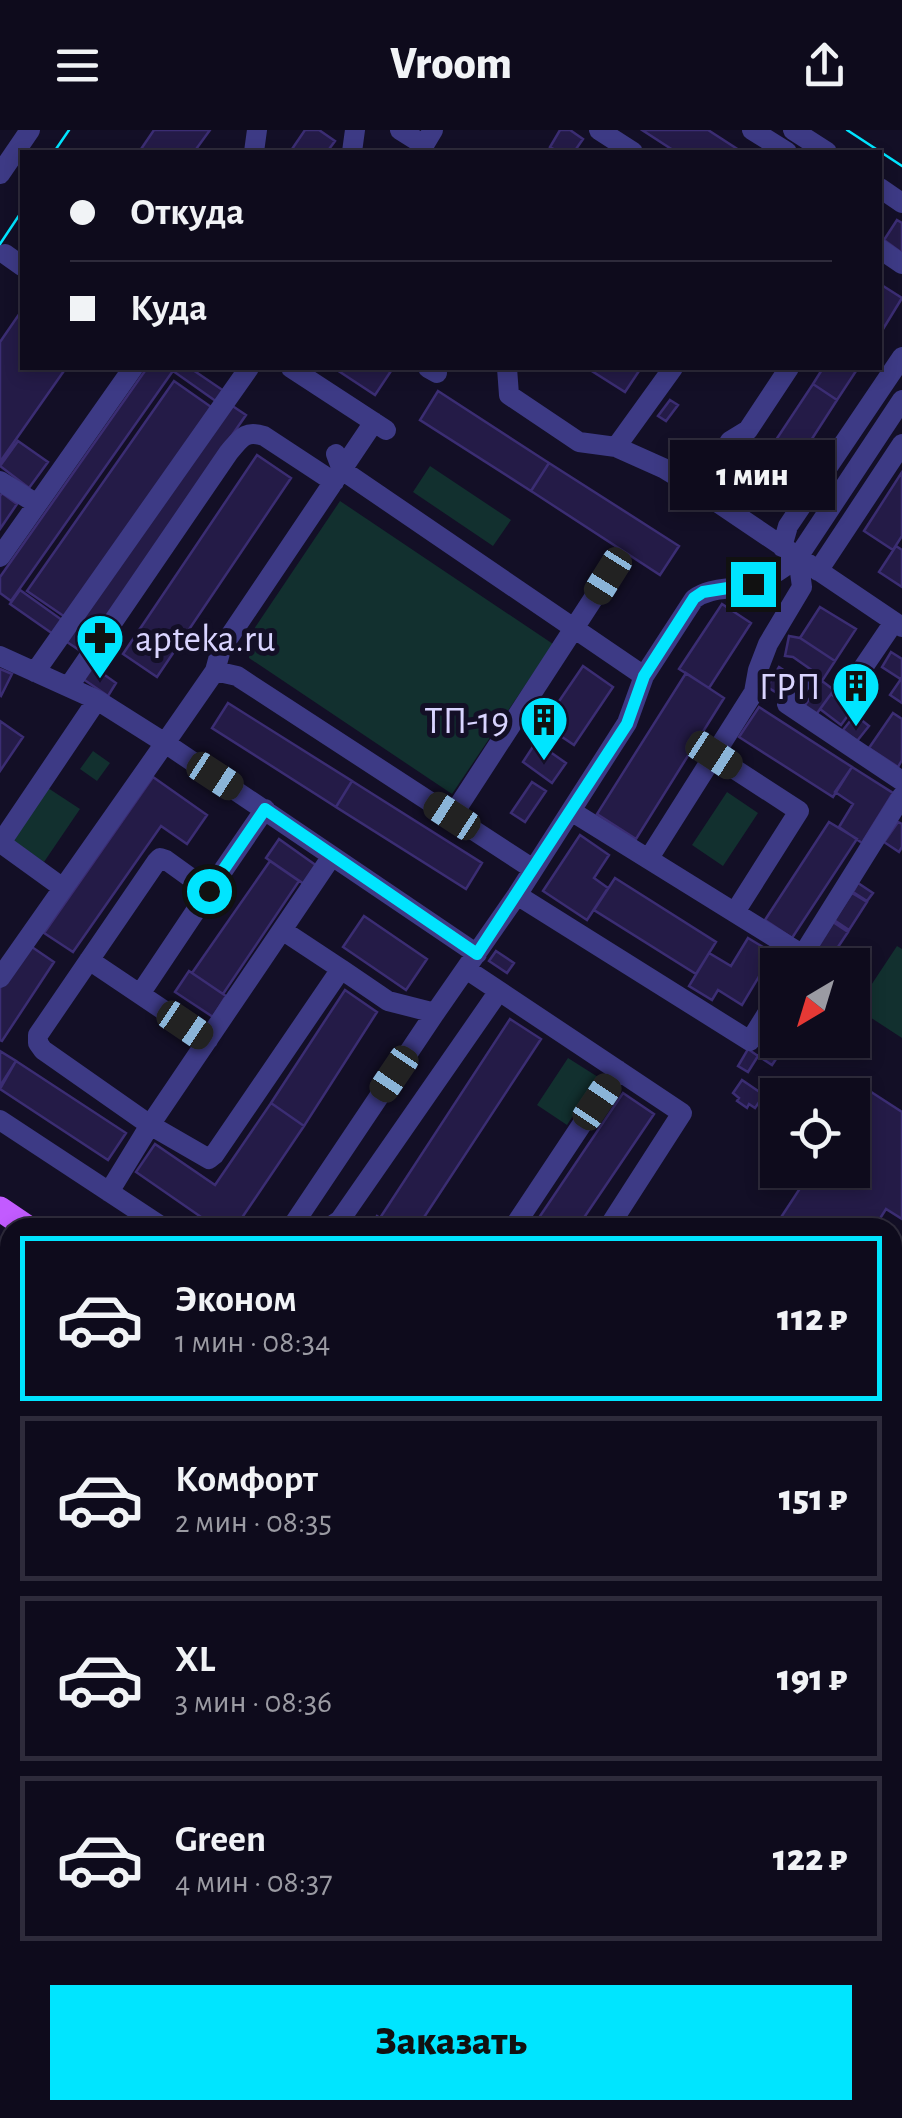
<!DOCTYPE html>
<html lang="ru">
<meta charset="utf-8">
<style>
body{margin:0;font-family:"Alegreya Sans",sans-serif;background:#1c1929;color:#f1f3f6;height:100vh;display:flex;flex-direction:column;font-size:38px;white-space:nowrap}
*{box-sizing:border-box;margin:0}
p{font-size:32px;color:#9b9ba3}
.icon{flex:none;width:55px;height:55px;fill:none;stroke:currentColor;stroke-width:2;stroke-linecap:round;stroke-linejoin:round}
.map{position:relative;flex:1;overflow:hidden}
.side{position:absolute;left:0px;top:1088px;width:902px;height:902px;display:flex;flex-direction:column;background:#0e0b1c;border-radius:30px 30px 0 0;box-shadow:0 5px 15px #0003,0 0 0 2px #2e2b3b}
.side>*{flex:none}
.banner{position:absolute;left:20px;top:20px;width:862px;height:220px;border-radius:0px;box-shadow:0 5px 15px #0003,0 0 0 2px #2e2b3b;display:grid;align-content:center;height:220px;padding:0 50px;background:#0e0b1c}
.needle{width:65px;rotate:218deg}
.tools{position:absolute;left:760px;top:818px;display:grid;gap:20px}
.tools a{display:grid;place-items:center;width:110px;height:110px;border-radius:0px;background:#0e0b1c;box-shadow:0 5px 15px #0003,0 0 0 2px #2e2b3b;font-size:50px}
.end{position:absolute;width:45px;height:45px;margin:-22px;border:12px solid #00e5ff;background:#111;box-shadow:0 0 0 5px #111}
.from{border-radius:50%}
.bubble{position:absolute;height:70px;border-radius:0px;background:#0e0b1c;box-shadow:0 5px 15px #0003,0 0 0 2px #2e2b3b;font-size:32px;font-weight:800;line-height:70px;text-align:center}
.car{position:absolute;width:30px;height:60px;margin:-30px -15px;border-radius:12px;box-shadow:0 0 8px 2px #0007;background:linear-gradient(#222 24%,#8ab4d8 0 40%,#222 0 76%,#8ab4d8 0 86%,#222 0)}
.banner b{display:flex;align-items:center;gap:35px;height:95px;font-size:38px}
.banner b+b{border-top:2px solid #2e2b3b}
.banner i{width:25px;height:25px;background:#f1f3f6}
ul{padding:18px 0 0;list-style:none}
li{display:flex;align-items:center;gap:30px;height:165px;margin:0 20px 15px;padding:0 30px;border:5px solid #2e2b3b;border-radius:0px}
li div{flex:1}
li b{display:block;font-size:38px}
li em{font-style:normal;font-weight:800}
li.current{border-color:#00e5ff}
li>.icon{width:90px;height:90px;stroke-width:1.5}
.primary-button{display:flex;gap:20px;margin-top:auto;padding:20px 50px}
.primary-button a{flex:1;height:115px;border-radius:0px;background:#00e5ff;color:#111;font-size:40px;font-weight:800;line-height:115px;text-align:center}
header{display:flex;justify-content:space-between;align-items:center;height:130px;padding:0 50px;background:#0e0b1c;font-size:45px;font-weight:800}
.map>svg:first-child{display:block}
</style>
<header><svg class="icon" aria-label="menu" viewBox="0 0 24 24"><path d="M4 6h16M4 12h16M4 18h16"/></svg>Vroom<svg class="icon" aria-label="share" viewBox="0 0 24 24"><path d="M12 15V3M7 8l5-5 5 5M5 13v7h14v-7"/></svg></header>
<div class="map">
<svg width="902" height="1988" viewBox="0 0 902 1988">
<rect width="100%" height="100%" fill="#130f26"/>
<path fill="#12302f" d="M430,336L511,390L493,416L413,362Z
M340,371L553,514L452,664L249,528L252,502Z
M93,621L110,633L97,651L80,639Z
M48,658L80,679L44,732L13,711Z
M727,662L758,683L723,736L692,715Z
M897,816L902,819V908L856,878Z
M568,928L598,947L567,995L537,975Z
M902,1804V1904L893,1915V1815Z
M902,1925V1988H849L856,1980H892L893,1937Z
M742,1980H831L822,1988H742Z"/>
<path fill="#241b47" stroke="#3b2d73" stroke-width="2.5" d="M154,0H210L194,22H139Z
M305,0H319L335,11L327,22H290Z
M560,0H570L583,9L574,22H559L550,17Z
M642,0H708L742,22H676Z
M897,90L902,93V123L884,110Z
M880,154L902,168L880,204Z
M22,180V238H66L0,332V212Z
M147,238H175L11,471L0,463V447Z
M175,238H190L224,261L217,272L173,241Z
M334,238H393L375,265Z
M587,238H641L625,262Z
M823,238H858L837,270L813,254Z
M174,251L214,279L68,489L27,461Z
M813,254L837,270L768,377L730,353L748,326L760,334Z
M438,261L549,333L531,361L420,290Z
M670,270L678,275L666,291L658,286Z
M228,273L246,285L82,522L64,510Z
M18,311L48,332L29,358L0,336Z
M257,325L291,348L157,547L123,524Z
M549,333L679,416L660,445L531,361Z
M902,342V406L893,420L864,401Z
M2,363L17,374L0,399V366Z
M896,416L902,420V457L879,442Z
M20,460L62,490L53,504L10,474Z
M722,474L751,493L709,558L679,539Z
M820,477L856,499L835,531L800,508Z
M789,506L800,508L835,531L822,551L812,544L813,541L793,527L785,526Z
M891,522L902,529V550L882,537Z
M92,536L116,553L108,566L83,549Z
M583,536L613,557L574,615L559,605L552,616L536,605Z
M779,537L791,545L779,564L767,557Z
M0,539L12,544L1,566L0,565Z
M686,543L724,568L636,709L597,684Z
M901,549L902,550V573L890,565Z
M822,551L834,560L815,586L803,578Z
M831,564L852,580L841,595L820,579Z
M228,573L352,651L336,677L212,598Z
M759,577L852,637L833,667L739,607Z
M893,583L902,589V630L898,637L869,618Z
M855,585L869,596L857,611L843,600Z
M0,591L23,607L0,641Z
M536,612L566,633L552,653L523,632Z
M852,637L893,663L862,713L839,697L853,674L835,662Z
M153,647L207,685L187,714L161,696L73,822L44,803Z
M352,651L482,733L466,759L336,677Z
M532,652L546,661L525,692L511,683Z
M829,692L857,709L792,808L765,790Z
M898,692L902,694V717L899,722L884,712Z
M580,705L609,725L594,748L608,758L587,790L543,761Z
M279,709L317,736L304,754L266,728Z
M270,731L299,751L223,864L192,843Z
M615,748L716,812L696,844L594,780Z
M858,753L873,763L867,771L853,762Z
M852,763L867,772L849,800L834,790Z
M364,786L427,829L406,860L343,817Z
M833,792L848,802L830,829L815,819Z
M748,808L773,823L742,875L718,860L712,870L689,856L709,823L731,836Z
M26,813L54,832L2,911L0,910V854Z
M496,821L514,833L507,843L489,831Z
M189,841L226,866L213,887L175,862Z
M345,860L377,882L304,996L271,973Z
M510,889L541,909L417,1098H393L380,1088Z
M764,917L778,926L772,935L758,926Z
M748,919L758,926L748,942L738,936Z
M0,921L16,931L0,956Z
M16,931L126,1003L108,1030L0,959Z
M742,950L764,965L755,978L749,974L747,978L737,971L739,968L733,963Z
M865,958L902,982V1089L886,1079L874,1098H774L812,1040H852V978Z
M623,963L654,984L577,1098H532Z
M271,973L304,996L235,1098H217L136,1042L155,1014L215,1055Z
M377,1086L380,1088L393,1098H369Z
M0,1149L10,1156V1217L0,1210Z
M902,1237V1258L892,1252Z
M892,1370L902,1376L892,1393Z"/>
<g fill="none" stroke-linecap="round" stroke-linejoin="round">
<path stroke="#3d3a85" stroke-width="20" d="M400,0L424,15L433,0
M599,0L633,22
M752,0L787,22
M793,0L827,22
M254,22L257,0
M352,22L355,0
M0,44L30,0
M880,58L902,73
M880,119L902,134
M5,124L22,136
M291,238L386,300
M428,238L437,243
M507,238L509,265L579,312L616,317L663,338L699,360L902,497
M616,317L673,238
M336,324L342,340L644,546
M0,351L37,374
M699,360L730,311L748,300L789,238
M782,417L788,396L902,227
M0,427L133,238
M818,441L902,314
M0,526L97,570L165,613L215,541L237,546L533,739
M215,541L221,519L374,292
M35,542L249,238
M856,548L894,492
M803,550L787,574L902,651
M69,556L229,322C241,308 245,300 264,306L334,352
M713,625L799,681L735,782
M265,679L209,761L166,730L160,728L157,731L38,905V913L43,920L150,995L209,1029L214,1025L341,839L388,871L435,883L517,765L627,593L644,546L694,469C710,457 730,460 748,455C767,450 782,439 798,427L902,270
M571,681L803,825
M452,686L608,446
M1,713L63,758
M0,714L97,570
M649,728L754,562L758,540L768,514L802,457L798,427
M517,765L750,911L778,866
M282,800L341,839
M89,830L208,910
M797,834L902,666
M466,839L682,983L608,1098
M0,848L165,613L477,824
M140,864L209,761
M0,990L164,1098
M109,1062L150,995L332,726
M291,1098L435,883
M328,1098L340,1090L499,861
M513,1098L618,940
M0,1147L10,1152
M892,1519L902,1505
M892,1568L902,1553
M0,1887L10,1894
M144,1980L156,1988
M605,1988L611,1980"/>
<path stroke="#c25bff" stroke-width="25" d="M0,1079L28,1098
M892,1675L902,1681"/>
<path stroke="#00e5ff" stroke-width="2.5" d="M847,0L902,36
M54,22L69,0
M0,114L22,81"/>
</g>
<g fill="none" stroke-linecap="round" stroke-linejoin="round">
<path stroke="#00e5ff" stroke-width="12" d="M209,761L265,679L477,824L627,594L644,546L694,468L703,462L753,454"/>
</g>
<defs>
<g id="pharmacy-pin" transform="scale(2.5)"><path d="M0 17L-7.5 6A9.5 9.5 0 1 1 7.5 6Z" fill="#00e5ff" stroke="#130f26"/><path d="M-2-6h4v4h4v4h-4v4h-4v-4h-4v-4h4Z" fill="#111"/></g>
<g id="building-pin" transform="scale(2.5)"><path d="M0 17L-7.5 6A9.5 9.5 0 1 1 7.5 6Z" fill="#00e5ff" stroke="#130f26"/><path d="M-4-6H4V6H1V3H-1V6H-4ZM-2.5-4.3h1.7v1.8h-1.7ZM.8-4.3h1.7v1.8H.8ZM-2.5-1h1.7V.8h-1.7ZM.8-1h1.7V.8H.8Z" fill="#111"/></g>
</defs>
<g fill-rule="evenodd">
<use href="#pharmacy-pin" x="100" y="508"/>
<use href="#building-pin" x="856" y="556"/>
<use href="#building-pin" x="544" y="590"/>
</g>
<g text-anchor="middle" stroke-width="10" stroke-linejoin="round" paint-order="stroke">
<g font-size="38" fill="#d9d4ff" stroke="#130f26" text-anchor="end">
<text x="135" y="521" text-anchor="start">apteka.ru</text>
<text x="821" y="569">ГРП</text>
<text x="509" y="603">ТП-19</text>
</g>
</g>
</svg>
<div class="tools">
<a><svg class="needle" viewBox="-14 -14 28 28"><path d="M0-13l5 13h-10z" fill="#e53935"/><path d="M0 13l5-13h-10z" fill="#9b9ba3"/></svg></a>
<a><svg class="icon" aria-label="locate" viewBox="0 0 24 24"><circle cx="12" cy="12" r="6"/><path d="M12 2v4M12 18v4M2 12h4M18 12h4"/></svg></a>
</div>
<i class="end from" style="left:209px;top:761px"></i>
<i class="end" style="left:753px;top:454px"></i>
<div class="bubble" style="left:670px;top:310px;width:165px">1 мин</div>
<i class="car" style="left:608px;top:446px;rotate:212deg"></i>
<i class="car" style="left:714px;top:625px;rotate:123deg"></i>
<i class="car" style="left:215px;top:646px;rotate:123deg"></i>
<i class="car" style="left:452px;top:686px;rotate:303deg"></i>
<i class="car" style="left:185px;top:895px;rotate:124deg"></i>
<i class="car" style="left:394px;top:944px;rotate:214deg"></i>
<i class="car" style="left:597px;top:972px;rotate:34deg"></i>
<div class="banner">
<b><i class="from"></i>Откуда</b>
<b><i></i>Куда</b>
</div>
<section class="side">
<ul>
<li class="current"><svg class="icon" aria-label="car" viewBox="0 0 24 24"><path d="M5 17H2v-5l4-1 3-4h7l3 4 3 1v5h-3M9 17h6M6 11h13"/><circle cx="7" cy="17" r="2"/><circle cx="17" cy="17" r="2"/></svg><div><b>Эконом</b><p>1 мин · 08:34</p></div><em>112 ₽</em></li>
<li><svg class="icon" aria-label="car" viewBox="0 0 24 24"><path d="M5 17H2v-5l4-1 3-4h7l3 4 3 1v5h-3M9 17h6M6 11h13"/><circle cx="7" cy="17" r="2"/><circle cx="17" cy="17" r="2"/></svg><div><b>Комфорт</b><p>2 мин · 08:35</p></div><em>151 ₽</em></li>
<li><svg class="icon" aria-label="car" viewBox="0 0 24 24"><path d="M5 17H2v-5l4-1 3-4h7l3 4 3 1v5h-3M9 17h6M6 11h13"/><circle cx="7" cy="17" r="2"/><circle cx="17" cy="17" r="2"/></svg><div><b>XL</b><p>3 мин · 08:36</p></div><em>191 ₽</em></li>
<li><svg class="icon" aria-label="car" viewBox="0 0 24 24"><path d="M5 17H2v-5l4-1 3-4h7l3 4 3 1v5h-3M9 17h6M6 11h13"/><circle cx="7" cy="17" r="2"/><circle cx="17" cy="17" r="2"/></svg><div><b>Green</b><p>4 мин · 08:37</p></div><em>122 ₽</em></li>
</ul>
<div class="primary-button"><a>Заказать</a></div>
</section>
</div>
